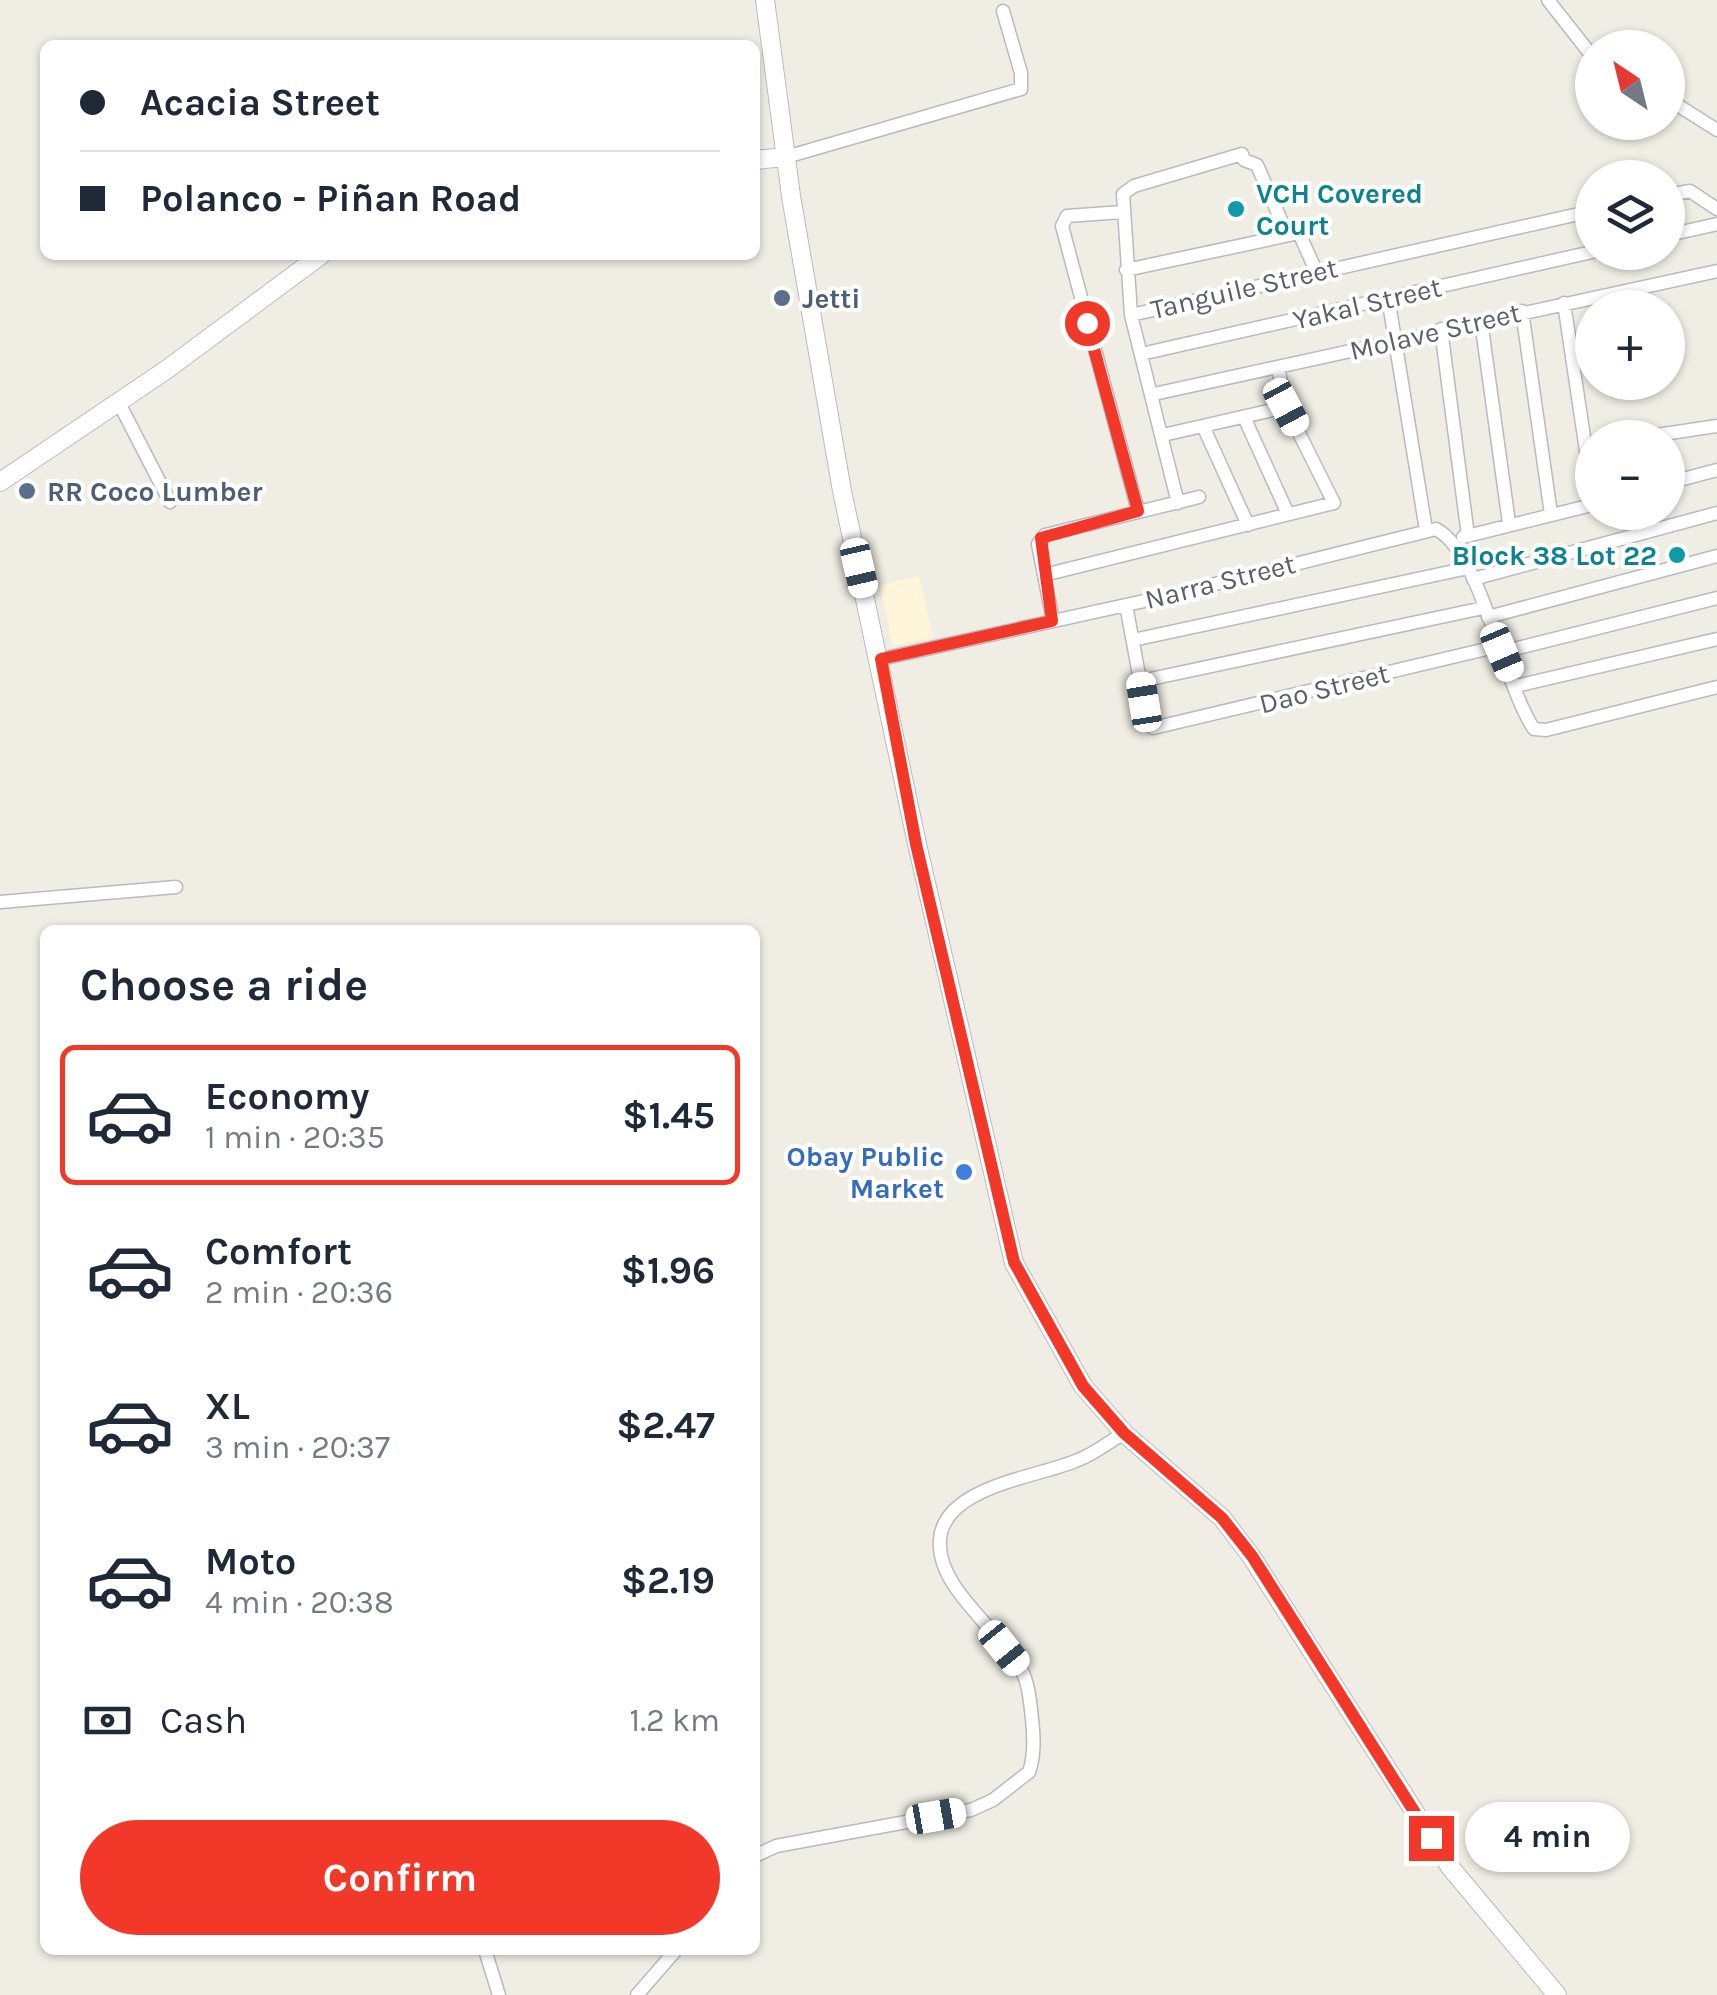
<!DOCTYPE html>
<meta charset="utf-8">
<style>
body{margin:0;font-family:Karla,sans-serif;background:#f2f2f3;color:#1f2937;height:100vh;display:flex;flex-direction:column;font-size:38px;white-space:nowrap}
*{box-sizing:border-box;margin:0}
p{font-size:32px;color:#747a83}
.icon{flex:none;width:55px;height:55px;fill:none;stroke:currentColor;stroke-width:2;stroke-linecap:round;stroke-linejoin:round}
.map{position:relative;flex:1;overflow:hidden}
.panel{position:absolute;left:40px;top:925px;width:720px;height:1030px;display:flex;flex-direction:column;background:#fff;border-radius:15px;box-shadow:0 2px 8px #0004}
.panel>*{flex:none}
.banner{position:absolute;left:40px;top:40px;width:720px;height:220px;border-radius:15px;box-shadow:0 2px 8px #0004;display:grid;align-content:center;height:220px;padding:0 40px;background:#fff}
.needle{width:65px;rotate:325deg}
.controls{position:absolute;left:1575px;top:30px;display:grid;gap:20px}
.controls a{display:grid;place-items:center;width:110px;height:110px;border-radius:50%;background:#fff;box-shadow:0 2px 8px #0004;font-size:50px}
.end{position:absolute;width:45px;height:45px;margin:-22px;border:12px solid #f23828;background:#fff;box-shadow:0 0 0 5px #fff}
.from{border-radius:50%}
.bubble{position:absolute;height:70px;border-radius:35px;background:#fff;box-shadow:0 2px 8px #0004;font-size:32px;font-weight:700;line-height:70px;text-align:center}
.car{position:absolute;width:30px;height:60px;margin:-30px -15px;border-radius:12px;box-shadow:0 0 8px 2px #0007;background:linear-gradient(#fff 24%,#345 0 40%,#fff 0 76%,#345 0 86%,#fff 0)}
.banner b{display:flex;align-items:center;gap:35px;height:95px;font-size:38px}
.banner b+b{border-top:2px solid #e0e1e3}
.banner i{width:25px;height:25px;background:#1f2937}
ul{padding:0;list-style:none}
li{display:flex;align-items:center;gap:30px;height:140px;margin:0 20px 15px;padding:0 20px;border:5px solid transparent;border-radius:15px}
li div{flex:1}
li b{display:block;font-size:38px}
li em{font-style:normal;font-weight:700}
li.on{border-color:#f23828}
li>.icon{width:90px;height:90px;stroke-width:1.5}
h2{padding:0 40px;font-size:45px;line-height:120px}
.pay{display:flex;align-items:center;gap:25px;height:110px;padding:0 40px;font-size:38px}
.pay p{margin-inline-start:auto}
.cta{display:flex;gap:20px;margin-top:auto;padding:20px 40px}
.cta a{flex:1;height:115px;border-radius:60px;background:#f23828;color:#fff;font-size:40px;font-weight:700;line-height:115px;text-align:center}
.map>svg:first-child{display:block}
</style>
<div class="map">
<svg width="1717" height="1995" viewBox="0 0 1717 1995">
<rect width="100%" height="100%" fill="#efede4"/>
<path fill="#fff6da" d="M919,576L933,637L893,646L880,585Z"/>
<g fill="none" stroke-linecap="round" stroke-linejoin="round">
<g stroke="#b7babf" stroke-width="15">
<path id="street" d="M1548,0L1592,56
M1668,99L1717,130
M786,157L1021,89V73L1003,11
M1668,195L1690,191L1717,209
M1122,212L1067,216L1062,226L1138,511
M1668,235L1717,224
M1126,270L1299,233L1316,271
M1388,297L1426,530
M1564,303L1592,491
M1522,311L1551,514
M1131,315L1592,211
M1481,321L1509,523
M1441,329L1468,536
M1141,354L1592,252
M1154,394L1717,271
M119,403L170,502
M1244,417L1288,514
M1203,426L1248,525
M1163,435L1286,407
M1637,438L1717,426
M1668,483L1717,470
M1178,503L1131,315L1123,194L1134,186L1242,154L1244,160L1257,165L1287,234
M1463,537L1592,505
M1044,575L1334,503L1286,407L1278,367
M1473,579L1717,513
M1126,605L1148,723L1153,728L1499,646
M1488,617L1717,556
M1053,621L1038,544L1045,535L1199,497
M1133,640L1468,568
M1502,652L1717,598
M881,659L1167,596L1436,529C1482,553 1503,684 1534,729L1546,730L1717,687
M1141,681L1483,608
M1516,686L1717,639
M0,902L176,887
M755,1856L776,1846L971,1810L993,1800L1029,1772C1035,1755 1034,1737 1032,1719C1030,1701 1029,1683 1020,1667C999,1630 936,1587 940,1540C943,1486 1040,1477 1078,1460C1094,1454 1109,1442 1124,1433
M485,1950L499,1995
M637,1995L676,1950"/>
</g>
<g stroke="#b8bbc1" stroke-width="20">
<path id="secondary" d="M765,0L791,196L842,491L917,844L1014,1263L1083,1386L1124,1433L1222,1518L1251,1556L1450,1867L1557,1995
M755,160L786,157
M0,482L166,370L321,255"/>
</g>
<use href="#street" stroke="#fff" stroke-width="12"/>
<use href="#secondary" stroke="#fff" stroke-width="18"/>
</g>
<g fill="none" stroke-linecap="round" stroke-linejoin="round">
<path stroke="#f23828" stroke-width="12" d="M1087,323L1138,511L1041,538L1052,621L881,659L916,844L1014,1262L1083,1386L1124,1433L1222,1518L1252,1556L1431,1838"/>
</g>
<g fill="#0f9aa8" stroke="#fff" stroke-width="4">
<circle cx="1236" cy="209" r="10"/>
<circle cx="1677" cy="555" r="10"/>
</g>
<g fill="#5c6f8a" stroke="#fff" stroke-width="4">
<circle cx="782" cy="298" r="10"/>
<circle cx="27" cy="491" r="10"/>
</g>
<circle fill="#3f7fe0" stroke="#fff" stroke-width="4" cx="964" cy="1172" r="10"/>
<g text-anchor="middle" stroke-width="8" stroke-linejoin="round" paint-order="stroke">
<g font-size="28" font-weight="bold" fill="#0d838f" stroke="#fff" text-anchor="start">
<text x="1256" y="203">VCH Covered<tspan x="1256" dy="32">Court</tspan></text>
<text x="1657" y="565" text-anchor="end">Block 38 Lot 22</text>
</g>
<g font-size="28" fill="#5c6066" stroke="#fff">
<text transform="translate(1244 288) rotate(-13)" y="10">Tanguile Street</text>
<text transform="translate(1367 303) rotate(-13)" y="10">Yakal Street</text>
<text transform="translate(1435 331) rotate(-13)" y="10">Molave Street</text>
<text transform="translate(1220 581) rotate(-14)" y="10">Narra Street</text>
<text transform="translate(1324 688) rotate(-14)" y="10">Dao Street</text>
</g>
<g font-size="28" font-weight="bold" fill="#4e5e75" stroke="#fff" text-anchor="start">
<text x="802" y="308">Jetti</text>
<text x="47" y="501">RR Coco Lumber</text>
</g>
<g font-size="28" font-weight="bold" fill="#366cbe" stroke="#fff" text-anchor="end">
<text x="944" y="1166">Obay Public<tspan x="944" dy="32">Market</tspan></text>
</g>
</g>
</svg>
<div class="controls">
<a><svg class="needle" viewBox="-14 -14 28 28"><path d="M0-13l5 13h-10z" fill="#e53935"/><path d="M0 13l5-13h-10z" fill="#747a83"/></svg></a>
<a><svg class="icon" aria-label="layers" viewBox="0 0 24 24"><path d="M12 4l9 5-9 5-9-5zM3 14l9 5 9-5"/></svg></a>
<a>+</a>
<a>−</a>
</div>
<i class="end from" style="left:1087px;top:323px"></i>
<i class="end" style="left:1431px;top:1838px"></i>
<div class="bubble" style="left:1465px;top:1802px;width:165px">4 min</div>
<i class="car" style="left:1286px;top:407px;rotate:152deg"></i>
<i class="car" style="left:859px;top:568px;rotate:167deg"></i>
<i class="car" style="left:1502px;top:652px;rotate:157deg"></i>
<i class="car" style="left:1144px;top:702px;rotate:351deg"></i>
<i class="car" style="left:1004px;top:1648px;rotate:141deg"></i>
<i class="car" style="left:936px;top:1816px;rotate:80deg"></i>
<div class="banner">
<b><i class="from"></i>Acacia Street</b>
<b><i></i>Polanco - Piñan Road</b>
</div>
<section class="panel">
<h2>Choose a ride</h2>
<ul>
<li class="on"><svg class="icon" aria-label="car" viewBox="0 0 24 24"><path d="M5 17H2v-5l4-1 3-4h7l3 4 3 1v5h-3M9 17h6M6 11h13"/><circle cx="7" cy="17" r="2"/><circle cx="17" cy="17" r="2"/></svg><div><b>Economy</b><p>1 min · 20:35</p></div><em>$1.45</em></li>
<li><svg class="icon" aria-label="car" viewBox="0 0 24 24"><path d="M5 17H2v-5l4-1 3-4h7l3 4 3 1v5h-3M9 17h6M6 11h13"/><circle cx="7" cy="17" r="2"/><circle cx="17" cy="17" r="2"/></svg><div><b>Comfort</b><p>2 min · 20:36</p></div><em>$1.96</em></li>
<li><svg class="icon" aria-label="car" viewBox="0 0 24 24"><path d="M5 17H2v-5l4-1 3-4h7l3 4 3 1v5h-3M9 17h6M6 11h13"/><circle cx="7" cy="17" r="2"/><circle cx="17" cy="17" r="2"/></svg><div><b>XL</b><p>3 min · 20:37</p></div><em>$2.47</em></li>
<li><svg class="icon" aria-label="car" viewBox="0 0 24 24"><path d="M5 17H2v-5l4-1 3-4h7l3 4 3 1v5h-3M9 17h6M6 11h13"/><circle cx="7" cy="17" r="2"/><circle cx="17" cy="17" r="2"/></svg><div><b>Moto</b><p>4 min · 20:38</p></div><em>$2.19</em></li>
</ul>
<div class="pay"><svg class="icon" aria-label="cash" viewBox="0 0 24 24"><path d="M3 7h18v10H3z"/><circle cx="12" cy="12" r="2"/></svg>Cash<p>1.2 km</p></div>
<div class="cta"><a>Confirm</a></div>
</section>
</div>
